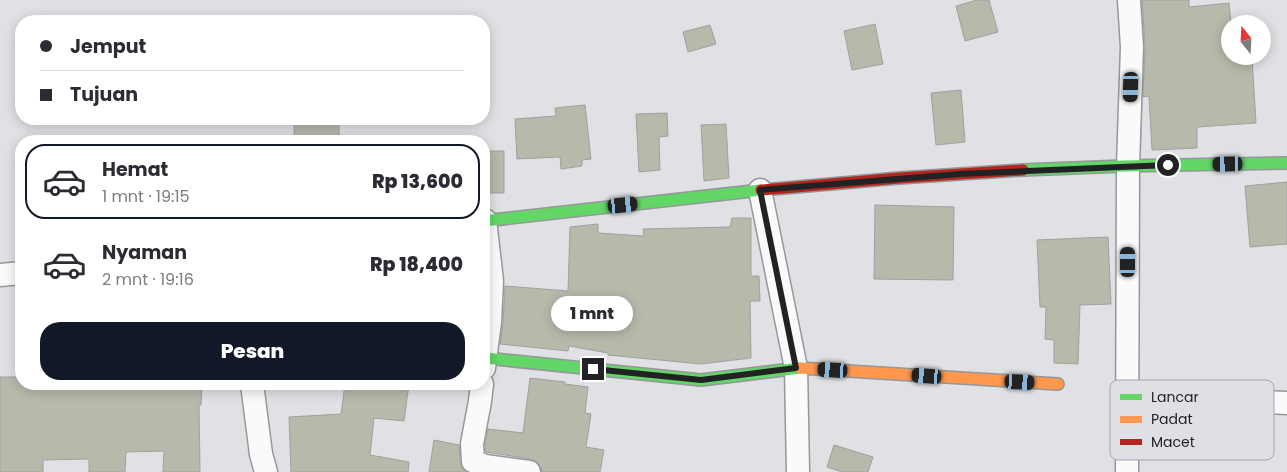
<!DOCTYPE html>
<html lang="id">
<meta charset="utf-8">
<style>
body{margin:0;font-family:Poppins,sans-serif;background:#f2f2f3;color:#2b2b33;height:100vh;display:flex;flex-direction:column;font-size:19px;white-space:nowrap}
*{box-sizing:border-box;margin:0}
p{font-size:16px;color:#7c7c81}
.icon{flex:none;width:28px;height:28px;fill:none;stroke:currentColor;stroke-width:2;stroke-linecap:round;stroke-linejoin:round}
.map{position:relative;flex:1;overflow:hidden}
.side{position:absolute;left:15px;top:135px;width:475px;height:255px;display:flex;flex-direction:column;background:#fff;border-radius:20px;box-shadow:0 2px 12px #0003}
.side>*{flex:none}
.hud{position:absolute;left:15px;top:15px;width:475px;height:110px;border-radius:20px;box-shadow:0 2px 12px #0003;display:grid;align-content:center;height:110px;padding:0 25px;background:#fff}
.needle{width:32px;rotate:342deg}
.tools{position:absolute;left:1221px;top:15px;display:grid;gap:10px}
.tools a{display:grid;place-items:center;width:50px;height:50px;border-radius:50%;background:#fff;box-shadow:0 2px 12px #0003;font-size:25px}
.end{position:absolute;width:22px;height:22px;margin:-11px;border:6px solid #212224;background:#fff;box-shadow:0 0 0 2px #fff}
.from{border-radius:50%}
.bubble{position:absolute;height:35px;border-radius:18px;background:#fff;box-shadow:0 2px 12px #0003;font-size:16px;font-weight:800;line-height:35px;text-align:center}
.car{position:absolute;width:15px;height:30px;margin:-15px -8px;border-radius:6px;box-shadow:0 0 4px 1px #0007;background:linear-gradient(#222 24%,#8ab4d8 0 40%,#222 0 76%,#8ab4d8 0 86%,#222 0)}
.hud b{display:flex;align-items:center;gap:18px;height:48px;font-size:19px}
.hud b+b{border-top:1px solid #e1e1e2}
.hud i{width:12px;height:12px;background:#2b2b33}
ul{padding:9px 0 0;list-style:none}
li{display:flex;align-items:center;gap:15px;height:75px;margin:0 10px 8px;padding:0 15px;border:2px solid transparent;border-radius:20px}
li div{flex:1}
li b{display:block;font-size:19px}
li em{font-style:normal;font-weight:800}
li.on{border-color:#111827}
li>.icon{width:45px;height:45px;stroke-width:1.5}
.button{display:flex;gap:10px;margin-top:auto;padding:10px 25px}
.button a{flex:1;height:58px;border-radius:20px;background:#111827;color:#fff;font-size:20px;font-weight:800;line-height:58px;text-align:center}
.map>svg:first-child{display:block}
</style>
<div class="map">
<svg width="1287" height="472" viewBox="0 0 1287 472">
<rect width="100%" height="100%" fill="#dfe1e4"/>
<path fill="#b7b9ab" stroke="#9fa0a0" d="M977,0H989L998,32L965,41L956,6Z
M1142,0H1189V7L1229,3L1231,24H1230V56H1234L1235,59L1252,58L1256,123L1197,127V148L1152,150L1149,96L1143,97L1145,46Z
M875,24L883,64L852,70L844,31Z
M710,25L716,44L688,52L683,32Z
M961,90L965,142L936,145L931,93Z
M585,105L591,159L582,160V166L561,169L560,157L517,159L515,119L556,116L555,108Z
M667,113L668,136L659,137L660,170L639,172L636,114Z
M294,119H339V141H294Z
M726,124L729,178L704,181L701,125Z
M484,151H504V193H484Z
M1287,182V244L1250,247L1245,186Z
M875,205L954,207L953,280L874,279Z
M732,218H751V276H759L760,301H750L751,358L701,364L608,355V353L569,346L568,351L500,344L503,323L505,286L568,291L570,227L598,224V233L644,236L643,229L730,227Z
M1108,237L1111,304L1080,305L1078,364L1054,363V340L1045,339L1046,307H1040L1037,240Z
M0,377H21V384H78L149,386V384H202L201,405H199L200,472H163L164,451L126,452L125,472H89V459L43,460V472H0Z
M530,378L565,382V384L588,387L585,413L591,414L586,447L604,450L600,472H542L541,467L537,462L531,459L486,452L485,445L488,429L523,433Z
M345,384H409L404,421L374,418L370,455L409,462L408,472H291L289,417L341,414Z
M434,440L459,445L460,462L462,468L466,472H429Z
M834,445L873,457L868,472H842L827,467Z"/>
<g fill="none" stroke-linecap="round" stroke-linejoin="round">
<g stroke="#959799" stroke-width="25">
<path id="street" d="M760,190L796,368L798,472
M0,275L21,273
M484,368L490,322L492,281L485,220
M252,384L261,454L266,472
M482,384L480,401L472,444L473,461L485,466L529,472
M1128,396L1287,403
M1127,472L1128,166L1132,47L1129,0"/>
</g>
<g stroke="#959799" stroke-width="14">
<path id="fast" d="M1023,170L1123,166L1287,163
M484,221L761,190
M485,358L701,380L800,368"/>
</g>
<g stroke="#959799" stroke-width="14">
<path id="slow" d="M800,368L1058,384"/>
</g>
<g stroke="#959799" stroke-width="14">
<path id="jam" d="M761,190L899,178L1023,170"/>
</g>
<use href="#street" stroke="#fafafb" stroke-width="22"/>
<use href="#fast" stroke="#63d668" stroke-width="11"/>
<use href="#slow" stroke="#ff974d" stroke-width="11"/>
<use href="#jam" stroke="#b3261e" stroke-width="11"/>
</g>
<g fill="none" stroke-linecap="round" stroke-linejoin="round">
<path stroke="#212224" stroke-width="6" d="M593,369L701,380L796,368L760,190L960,174L1168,165"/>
</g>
<rect x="1110" y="380" width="164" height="80" rx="8" fill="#dee0e5" stroke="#a5a7ab" stroke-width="1"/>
<rect x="1120" y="394" width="22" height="6" fill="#63d668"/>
<rect x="1120" y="416" width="22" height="7" fill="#ff974d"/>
<rect x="1120" y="439" width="22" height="6" fill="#b3261e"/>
<g font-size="14" fill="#212224">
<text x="1151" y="402">Lancar</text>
<text x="1151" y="424">Padat</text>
<text x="1151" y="447">Macet</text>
</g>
</svg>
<div class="tools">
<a><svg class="needle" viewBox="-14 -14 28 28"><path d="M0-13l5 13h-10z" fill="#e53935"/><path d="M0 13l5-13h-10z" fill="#7c7c81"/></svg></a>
</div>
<i class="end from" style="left:1168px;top:165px"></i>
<i class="end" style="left:593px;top:369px"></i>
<div class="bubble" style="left:551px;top:296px;width:82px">1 mnt</div>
<i class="car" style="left:1131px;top:87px;rotate:182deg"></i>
<i class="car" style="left:1228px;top:164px;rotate:269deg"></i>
<i class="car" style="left:623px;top:205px;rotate:84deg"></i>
<i class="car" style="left:1128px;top:262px;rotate:0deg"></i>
<i class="car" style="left:833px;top:370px;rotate:273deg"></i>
<i class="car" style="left:927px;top:376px;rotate:274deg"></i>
<i class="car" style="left:1020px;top:382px;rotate:93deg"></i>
<div class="hud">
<b><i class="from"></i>Jemput</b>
<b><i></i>Tujuan</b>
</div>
<section class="side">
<ul>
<li class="on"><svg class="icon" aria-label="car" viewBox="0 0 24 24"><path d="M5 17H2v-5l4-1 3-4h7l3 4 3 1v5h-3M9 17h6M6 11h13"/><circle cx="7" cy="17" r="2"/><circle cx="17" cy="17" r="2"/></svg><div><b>Hemat</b><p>1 mnt · 19:15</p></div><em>Rp 13,600</em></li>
<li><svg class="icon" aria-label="car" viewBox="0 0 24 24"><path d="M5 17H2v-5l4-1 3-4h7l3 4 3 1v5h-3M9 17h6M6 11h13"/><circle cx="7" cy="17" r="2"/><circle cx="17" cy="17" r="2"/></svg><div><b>Nyaman</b><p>2 mnt · 19:16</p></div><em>Rp 18,400</em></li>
</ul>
<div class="button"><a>Pesan</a></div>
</section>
</div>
